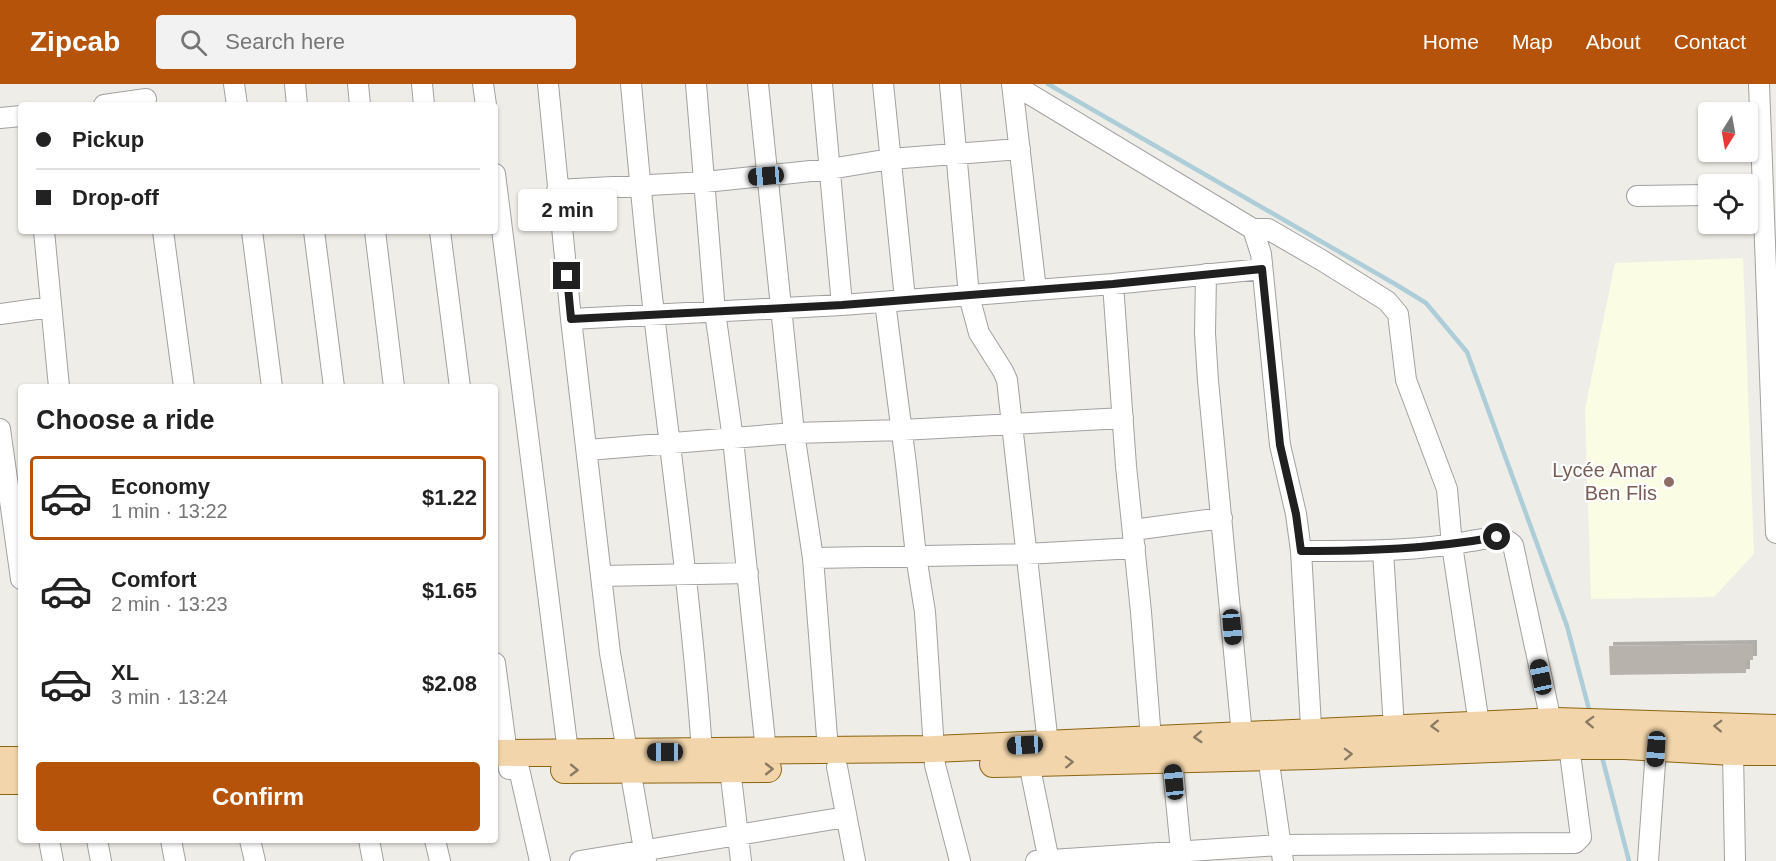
<!DOCTYPE html>
<meta charset="utf-8">
<style>
body{margin:0;font-family:Helvetica,sans-serif;background:#f2f2f2;color:#222;height:100vh;display:flex;flex-direction:column;font-size:22px;white-space:nowrap}
*{box-sizing:border-box;margin:0}
p{font-size:20px;color:#767676}
.icon{flex:none;width:33px;height:33px;fill:none;stroke:currentColor;stroke-width:2;stroke-linecap:round;stroke-linejoin:round}
.map{position:relative;flex:1;overflow:hidden}
.details{position:absolute;left:18px;top:300px;width:480px;height:459px;display:flex;flex-direction:column;background:#fff;border-radius:6px;box-shadow:0 2px 4px #0004}
.details>*{flex:none}
.top-card{position:absolute;left:18px;top:18px;width:480px;height:132px;border-radius:6px;box-shadow:0 2px 4px #0004;display:grid;align-content:center;height:132px;padding:0 18px;background:#fff}
.needle{width:39px;rotate:191deg}
.controls{position:absolute;left:1698px;top:18px;display:grid;gap:12px}
.controls a{display:grid;place-items:center;width:60px;height:60px;border-radius:6px;background:#fff;box-shadow:0 2px 4px #0004;font-size:30px}
.end{position:absolute;width:27px;height:27px;margin:-14px;border:8px solid #202020;background:#fff;box-shadow:0 0 0 3px #fff}
.from{border-radius:50%}
.bubble{position:absolute;height:42px;border-radius:6px;background:#fff;box-shadow:0 2px 4px #0004;font-size:20px;font-weight:700;line-height:42px;text-align:center}
.car{position:absolute;width:18px;height:36px;margin:-18px -9px;border-radius:8px;box-shadow:0 0 4px 2px #0007;background:linear-gradient(#222 24%,#8ab4d8 0 40%,#222 0 76%,#8ab4d8 0 86%,#222 0)}
.top-card b{display:flex;align-items:center;gap:21px;height:57px;font-size:22px}
.top-card b+b{border-top:2px solid #e0e0e0}
.top-card i{width:15px;height:15px;background:#222}
ul{padding:0;list-style:none}
li{display:flex;align-items:center;gap:18px;height:84px;margin:0 12px 9px;padding:0 6px;border:3px solid transparent;border-radius:6px}
li div{flex:1}
li b{display:block;font-size:22px}
li em{font-style:normal;font-weight:700}
li.on{border-color:#b45309}
li>.icon{width:54px;height:54px;stroke-width:1.5}
h2{padding:0 18px;font-size:27px;line-height:72px}
.cta{display:flex;gap:12px;margin-top:auto;padding:12px 18px}
.cta a{flex:1;height:69px;border-radius:6px;background:#b45309;color:#fff;font-size:24px;font-weight:700;line-height:69px;text-align:center}
header{display:flex;align-items:center;gap:36px;box-sizing:border-box;height:84px;padding:0 30px;background:#b45309;color:#fff}
header strong{font-size:28px}
nav{display:flex;gap:33px;margin-inline-start:auto;font-size:21px}
.search{width:420px;height:54px;background:#f2f2f2;display:flex;align-items:center;gap:15px;box-sizing:border-box;padding:0 21px;border-radius:6px;color:#767676;font-size:22px}
.map>svg:first-child{display:block}
</style>
<header>
<strong>Zipcab</strong>
<div class="search"><svg class="icon" aria-label="search" viewBox="0 0 24 24"><circle cx="10" cy="10" r="6"/><path d="M15 15l6 6"/></svg>Search here</div>
<nav><a>Home</a><a>Map</a><a>About</a><a>Contact</a></nav>
</header>
<div class="map">
<svg width="1776" height="777" viewBox="0 0 1776 777">
<defs>
<filter id="shadow"><feDropShadow dx="4" dy="-4" stdDeviation="0" flood-color="#0004"/></filter>
</defs>
<rect width="100%" height="100%" fill="#efede7"/>
<path fill="#fbfce4" d="M1743,174L1754,470L1714,513L1591,515L1585,325L1615,179Z"/>
<g fill="none" stroke-linecap="round" stroke-linejoin="round">
<path stroke="#adcdd8" stroke-width="4.5" d="M1048,0L1395,200L1426,219L1467,268L1567,542L1590,629
M1601,669L1629,777"/>
</g>
<path fill="#b8b2ad" filter="url(#shadow)" d="M1753,560V576H1746V589L1610,591L1609,562Z"/>
<g fill="none" stroke-linecap="round" stroke-linejoin="round">
<g stroke="#a1a1a1" stroke-width="22">
<path id="minor" d="M234,0L237,21
M295,0L297,21
M358,0L360,21
M422,0L424,21
M483,0L486,21
M548,0L571,235L610,569L646,777
M631,0C638,77 645,154 654,230C671,376 692,521 702,668
M696,0L715,228L733,355L766,667
M758,0L794,349L813,474L828,666
M822,0L842,221
M883,0L905,215
M950,0L969,212L979,249L1003,287L1007,296L1048,660
M1012,0L1036,206
M1013,0L1253,145L1261,170L1280,361L1296,430L1301,467L1312,660
M1759,0L1776,449
M104,21L146,15
M0,34L21,32
M495,90L568,668
M557,106L705,98L830,85L890,75L1020,65
M1637,112L1708,111
M1253,145H1268L1323,177L1387,217L1398,230L1406,296L1447,405L1452,461L1479,640
M44,147L59,303
M163,147L184,303
M252,147L272,303
M314,147L334,303
M375,147L394,303
M440,147L460,303
M1206,190L1205,249L1208,297L1242,651
M1113,200L1126,382L1141,528L1151,655
M885,218L906,380L916,472L925,528L935,681L960,777
M0,230L51,223
M571,235L842,221L1113,200L1262,185
M0,345L21,495
M588,366L794,349L902,346L1123,334
M1133,446L1222,434
M1301,467C1358,467 1414,468 1471,457C1486,455 1501,449 1513,461L1551,637
M1383,467L1394,644
M813,474L1026,470L1135,464
M602,492L748,489
M495,579L509,685
M1733,668L1735,777
M1268,672L1283,777
M1172,675L1181,767
M1029,679L1049,777
M837,683L855,777
M519,685L540,777
M730,685L741,777
M49,756L53,777
M97,756L101,777
M171,756L175,777
M250,756L255,777
M369,756L373,777
M435,756L440,777
M580,777L846,733
M1036,777L1281,761L1575,759L1581,753L1569,662
M1648,777L1656,665"/>
</g>
<g stroke="#8b6511" stroke-width="28">
<path id="major" d="M495,669L934,665L1557,637L1776,644
M0,676H21
M993,680L1312,672L1569,662H1625L1733,668H1776
M564,686L768,685
M0,697H21"/>
</g>
<use href="#minor" stroke="#fff" stroke-width="20"/>
<use href="#major" stroke="#f2d5aa" stroke-width="26"/>
</g>
<defs><path id="oneway-chevron" d="M-2-3.5L2.5 0L-2 3.5" fill="none" stroke-width="1.6" stroke-linecap="round" stroke-linejoin="round" transform="scale(1.5)"/></defs>
<g stroke="#897a65">
<use href="#oneway-chevron" transform="translate(1590 638) rotate(-178)"/>
<use href="#oneway-chevron" transform="translate(1435 642) rotate(178)"/>
<use href="#oneway-chevron" transform="translate(1718 642) rotate(-178)"/>
<use href="#oneway-chevron" transform="translate(1198 653) rotate(177)"/>
<use href="#oneway-chevron" transform="translate(1348 670) rotate(-2)"/>
<use href="#oneway-chevron" transform="translate(1069 678) rotate(-2)"/>
<use href="#oneway-chevron" transform="translate(769 685) rotate(-1)"/>
<use href="#oneway-chevron" transform="translate(574 686) rotate(1)"/>
</g>
<g fill="none" stroke-linecap="round" stroke-linejoin="round">
<path stroke="#202020" stroke-width="8" d="M567,192L571,235L842,221L1113,200L1262,185L1280,361L1296,430L1301,467C1369,467 1429,465 1497,453"/>
</g>
<circle fill="#8d6e63" stroke="#fff" stroke-width="2" cx="1669" cy="398" r="6"/>
<g text-anchor="middle" stroke-width="4.5" stroke-linejoin="round" paint-order="stroke">
<g font-size="20" fill="#785e54" stroke="#fff" text-anchor="end">
<text x="1657" y="393">Lycée Amar<tspan x="1657" dy="23">Ben Flis</tspan></text>
</g>
</g>
</svg>
<div class="controls">
<a><svg class="needle" viewBox="-14 -14 28 28"><path d="M0-13l5 13h-10z" fill="#e53935"/><path d="M0 13l5-13h-10z" fill="#767676"/></svg></a>
<a><svg class="icon" aria-label="locate" viewBox="0 0 24 24"><circle cx="12" cy="12" r="6"/><path d="M12 2v4M12 18v4M2 12h4M18 12h4"/></svg></a>
</div>
<i class="end from" style="left:1497px;top:453px"></i>
<i class="end" style="left:567px;top:192px"></i>
<div class="bubble" style="left:518px;top:105px;width:99px">2 min</div>
<i class="car" style="left:766px;top:92px;rotate:265deg"></i>
<i class="car" style="left:1232px;top:543px;rotate:175deg"></i>
<i class="car" style="left:1541px;top:593px;rotate:348deg"></i>
<i class="car" style="left:1025px;top:661px;rotate:267deg"></i>
<i class="car" style="left:1656px;top:665px;rotate:184deg"></i>
<i class="car" style="left:665px;top:668px;rotate:270deg"></i>
<i class="car" style="left:1174px;top:698px;rotate:354deg"></i>
<div class="top-card">
<b><i class="from"></i>Pickup</b>
<b><i></i>Drop-off</b>
</div>
<section class="details">
<h2>Choose a ride</h2>
<ul>
<li class="on"><svg class="icon" aria-label="car" viewBox="0 0 24 24"><path d="M5 17H2v-5l4-1 3-4h7l3 4 3 1v5h-3M9 17h6M6 11h13"/><circle cx="7" cy="17" r="2"/><circle cx="17" cy="17" r="2"/></svg><div><b>Economy</b><p>1 min · 13:22</p></div><em>$1.22</em></li>
<li><svg class="icon" aria-label="car" viewBox="0 0 24 24"><path d="M5 17H2v-5l4-1 3-4h7l3 4 3 1v5h-3M9 17h6M6 11h13"/><circle cx="7" cy="17" r="2"/><circle cx="17" cy="17" r="2"/></svg><div><b>Comfort</b><p>2 min · 13:23</p></div><em>$1.65</em></li>
<li><svg class="icon" aria-label="car" viewBox="0 0 24 24"><path d="M5 17H2v-5l4-1 3-4h7l3 4 3 1v5h-3M9 17h6M6 11h13"/><circle cx="7" cy="17" r="2"/><circle cx="17" cy="17" r="2"/></svg><div><b>XL</b><p>3 min · 13:24</p></div><em>$2.08</em></li>
</ul>
<div class="cta"><a>Confirm</a></div>
</section>
</div>
